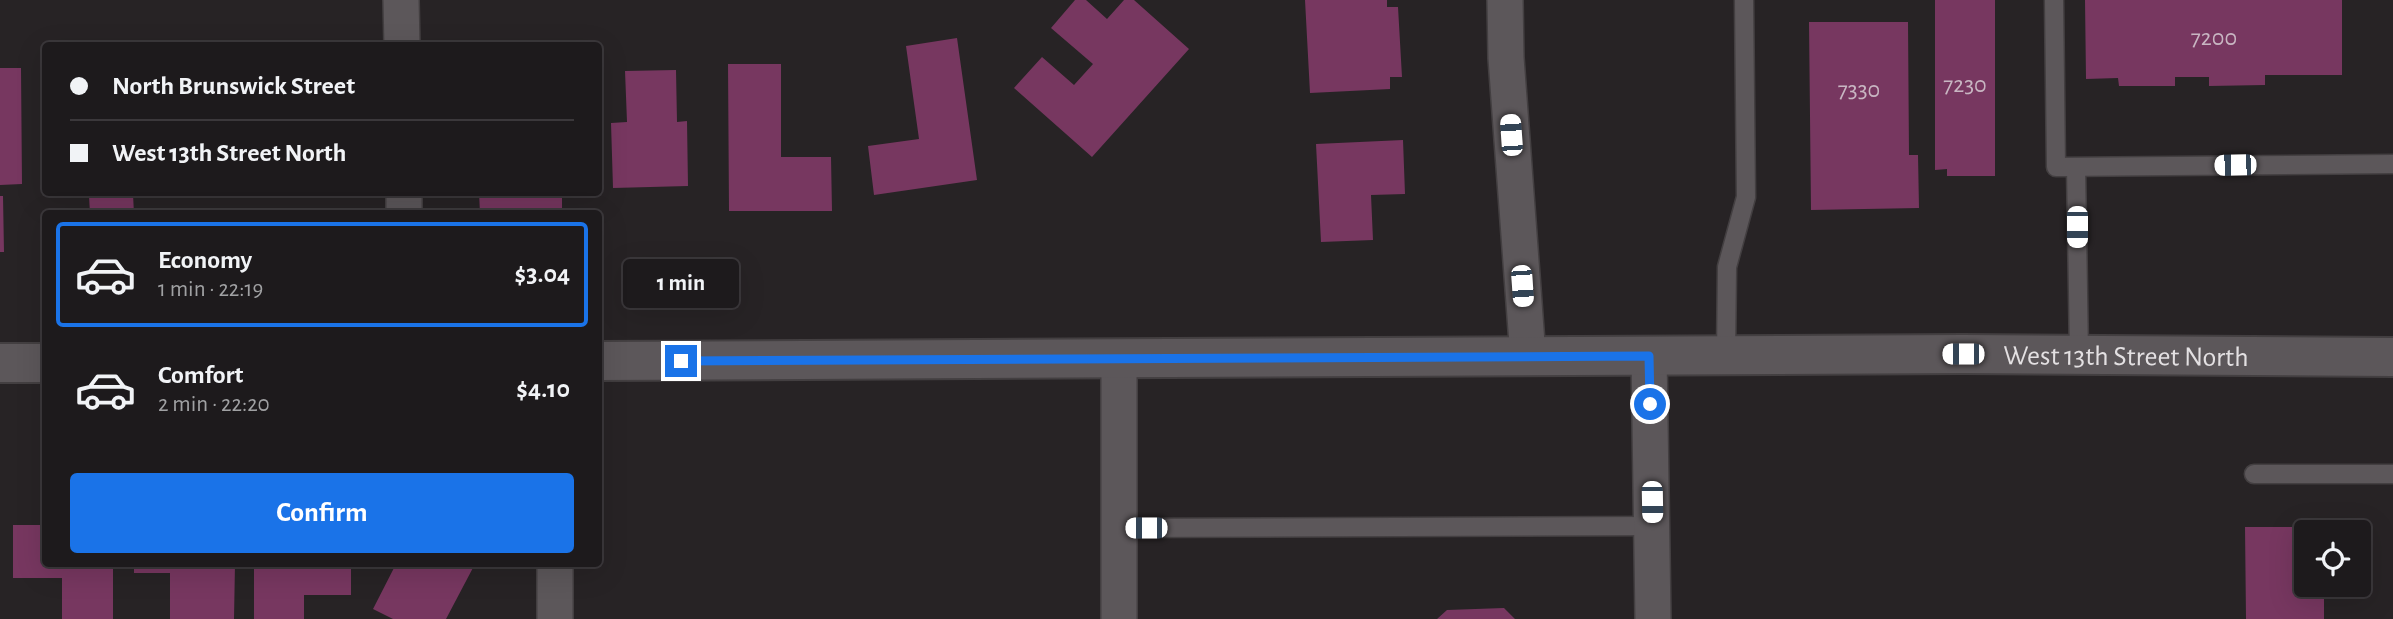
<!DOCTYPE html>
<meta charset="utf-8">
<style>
body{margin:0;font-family:"Alegreya Sans",sans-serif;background:#2a2729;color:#f1f3f6;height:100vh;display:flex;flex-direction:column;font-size:26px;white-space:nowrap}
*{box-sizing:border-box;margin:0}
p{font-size:23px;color:#a0a1a3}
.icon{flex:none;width:38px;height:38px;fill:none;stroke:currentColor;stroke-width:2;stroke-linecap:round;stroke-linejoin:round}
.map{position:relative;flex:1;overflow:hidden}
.side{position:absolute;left:42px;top:210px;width:560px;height:357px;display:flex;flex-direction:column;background:#1d1a1c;border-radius:7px;box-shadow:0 7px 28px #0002,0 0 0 2px #3b383b}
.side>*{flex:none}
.hud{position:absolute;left:42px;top:42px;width:560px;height:154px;border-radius:7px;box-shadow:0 7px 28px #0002,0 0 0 2px #3b383b;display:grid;align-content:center;height:154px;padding:0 28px;background:#1d1a1c}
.controls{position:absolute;left:2294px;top:520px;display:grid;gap:14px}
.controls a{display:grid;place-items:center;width:77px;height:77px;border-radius:7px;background:#1d1a1c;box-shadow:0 7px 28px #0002,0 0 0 2px #3b383b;font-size:35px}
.end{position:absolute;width:32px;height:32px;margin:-16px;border:9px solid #1a73e8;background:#fff;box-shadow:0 0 0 4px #fff}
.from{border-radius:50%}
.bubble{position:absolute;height:49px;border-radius:7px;background:#1d1a1c;box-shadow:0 7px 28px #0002,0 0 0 2px #3b383b;font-size:23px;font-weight:600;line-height:49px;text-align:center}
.car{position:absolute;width:21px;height:42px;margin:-21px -10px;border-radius:9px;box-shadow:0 0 5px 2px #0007;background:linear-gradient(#fff 24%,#345 0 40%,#fff 0 76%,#345 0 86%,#fff 0)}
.hud b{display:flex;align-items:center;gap:24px;height:66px;font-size:26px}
.hud b+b{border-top:2px solid #3b383b}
.hud i{width:18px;height:18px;background:#f1f3f6}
ul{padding:12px 0 0;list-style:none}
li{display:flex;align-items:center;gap:21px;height:105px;margin:0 14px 10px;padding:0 14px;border:4px solid transparent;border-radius:7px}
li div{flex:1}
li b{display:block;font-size:26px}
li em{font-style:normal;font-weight:600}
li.active{border-color:#1a73e8}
li>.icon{width:63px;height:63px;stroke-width:1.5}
.action{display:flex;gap:14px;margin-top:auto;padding:14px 28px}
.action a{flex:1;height:80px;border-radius:7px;background:#1a73e8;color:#fff;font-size:28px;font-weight:600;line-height:80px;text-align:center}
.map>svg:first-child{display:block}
</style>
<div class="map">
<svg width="2393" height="619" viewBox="0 0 2393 619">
<rect width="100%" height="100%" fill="#272325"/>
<path fill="#773760" d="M1075,0H1086L1107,19L1124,0H1134L1189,49L1092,157L1014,88L1042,57L1074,85L1093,64L1051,28Z
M1305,0H1387V7H1398L1402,77H1390V89L1310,93Z
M1935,0H1995V176H1947V169L1935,170Z
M2085,0H2342V75H2265V85L2209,86V77H2175V86H2119L2118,78L2086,79Z
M1809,22H1908L1909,155H1918L1919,208L1811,210Z
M957,38L977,180L874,195L868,146L919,139L906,46Z
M728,64H781V157H831L832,211H729Z
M0,68H21L22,184L0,185Z
M676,70L677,122L687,121L688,186L613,188L611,123L627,122L625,71Z
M1403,140L1405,194L1371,195L1373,240L1321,242L1316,144Z
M479,192H562V214H480Z
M133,194L134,214H90L89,196Z
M0,196H3L4,252H0Z
M13,525H46V564H113V619H62V578H13Z
M2245,527H2323V532H2306V584H2324V619H2246Z
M134,564H235L234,619H170V573H134Z
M254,564H351V595H304V619H254Z
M396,564H475L446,619H393L373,609Z
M1504,608L1515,619H1437L1447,610Z"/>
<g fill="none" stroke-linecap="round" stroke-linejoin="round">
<g stroke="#433f41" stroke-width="21">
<path id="service" d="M2054,0L2056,167L2393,164
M2076,167L2079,355
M1726,355L1727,267L1746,197L1744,0
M2254,474H2393
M1119,528L1652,526"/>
</g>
<g stroke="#433f41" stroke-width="38">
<path id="minor" d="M401,0L402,46
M1505,0L1506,58L1528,357
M404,192V214
M1649,356L1653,619
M555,564V619
M1119,619V359"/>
</g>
<g stroke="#433f41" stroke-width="42">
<g id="tertiary">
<path id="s1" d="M598,361L1963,354L2393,357"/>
<path d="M0,363H46"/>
</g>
</g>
<use href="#service" stroke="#5c575a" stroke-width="18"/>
<use href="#minor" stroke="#5c575a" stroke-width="35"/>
<use href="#tertiary" stroke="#5c575a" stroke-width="38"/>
</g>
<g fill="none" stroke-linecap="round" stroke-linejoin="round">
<path stroke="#1a73e8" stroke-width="9" d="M681,361L1649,356L1650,404"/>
</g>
<g text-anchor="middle" stroke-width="5" stroke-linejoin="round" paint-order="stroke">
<g font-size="24" fill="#c8b6c2">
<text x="2214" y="45">7200</text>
<text x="1965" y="92">7230</text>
<text x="1859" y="97">7330</text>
</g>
<g font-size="28" fill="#e3e0e2" stroke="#0f0d0e">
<text dy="10" stroke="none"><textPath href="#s1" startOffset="1528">West 13th Street North</textPath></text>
</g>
</g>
</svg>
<div class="controls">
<a><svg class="icon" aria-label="locate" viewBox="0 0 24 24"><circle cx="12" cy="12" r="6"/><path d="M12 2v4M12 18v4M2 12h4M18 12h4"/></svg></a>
</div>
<i class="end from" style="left:1650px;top:404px"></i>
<i class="end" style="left:681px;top:361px"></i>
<div class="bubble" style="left:623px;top:259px;width:116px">1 min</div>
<i class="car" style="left:1511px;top:135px;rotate:356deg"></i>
<i class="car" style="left:2235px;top:165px;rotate:269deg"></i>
<i class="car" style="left:2077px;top:227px;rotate:180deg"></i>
<i class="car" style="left:1522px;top:286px;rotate:176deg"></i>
<i class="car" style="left:1963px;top:354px;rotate:270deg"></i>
<i class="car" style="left:1652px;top:502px;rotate:179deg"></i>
<i class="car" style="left:1146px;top:528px;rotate:270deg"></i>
<div class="hud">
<b><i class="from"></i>North Brunswick Street</b>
<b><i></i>West 13th Street North</b>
</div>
<section class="side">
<ul>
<li class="active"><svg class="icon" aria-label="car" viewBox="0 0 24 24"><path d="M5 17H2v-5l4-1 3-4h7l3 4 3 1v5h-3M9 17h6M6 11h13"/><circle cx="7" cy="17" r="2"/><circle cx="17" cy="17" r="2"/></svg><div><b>Economy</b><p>1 min · 22:19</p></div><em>$3.04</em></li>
<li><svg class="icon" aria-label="car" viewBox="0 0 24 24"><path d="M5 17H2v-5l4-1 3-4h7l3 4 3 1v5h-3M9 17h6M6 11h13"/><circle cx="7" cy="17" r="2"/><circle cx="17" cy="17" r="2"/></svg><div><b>Comfort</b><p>2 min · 22:20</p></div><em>$4.10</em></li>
</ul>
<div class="action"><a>Confirm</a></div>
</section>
</div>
